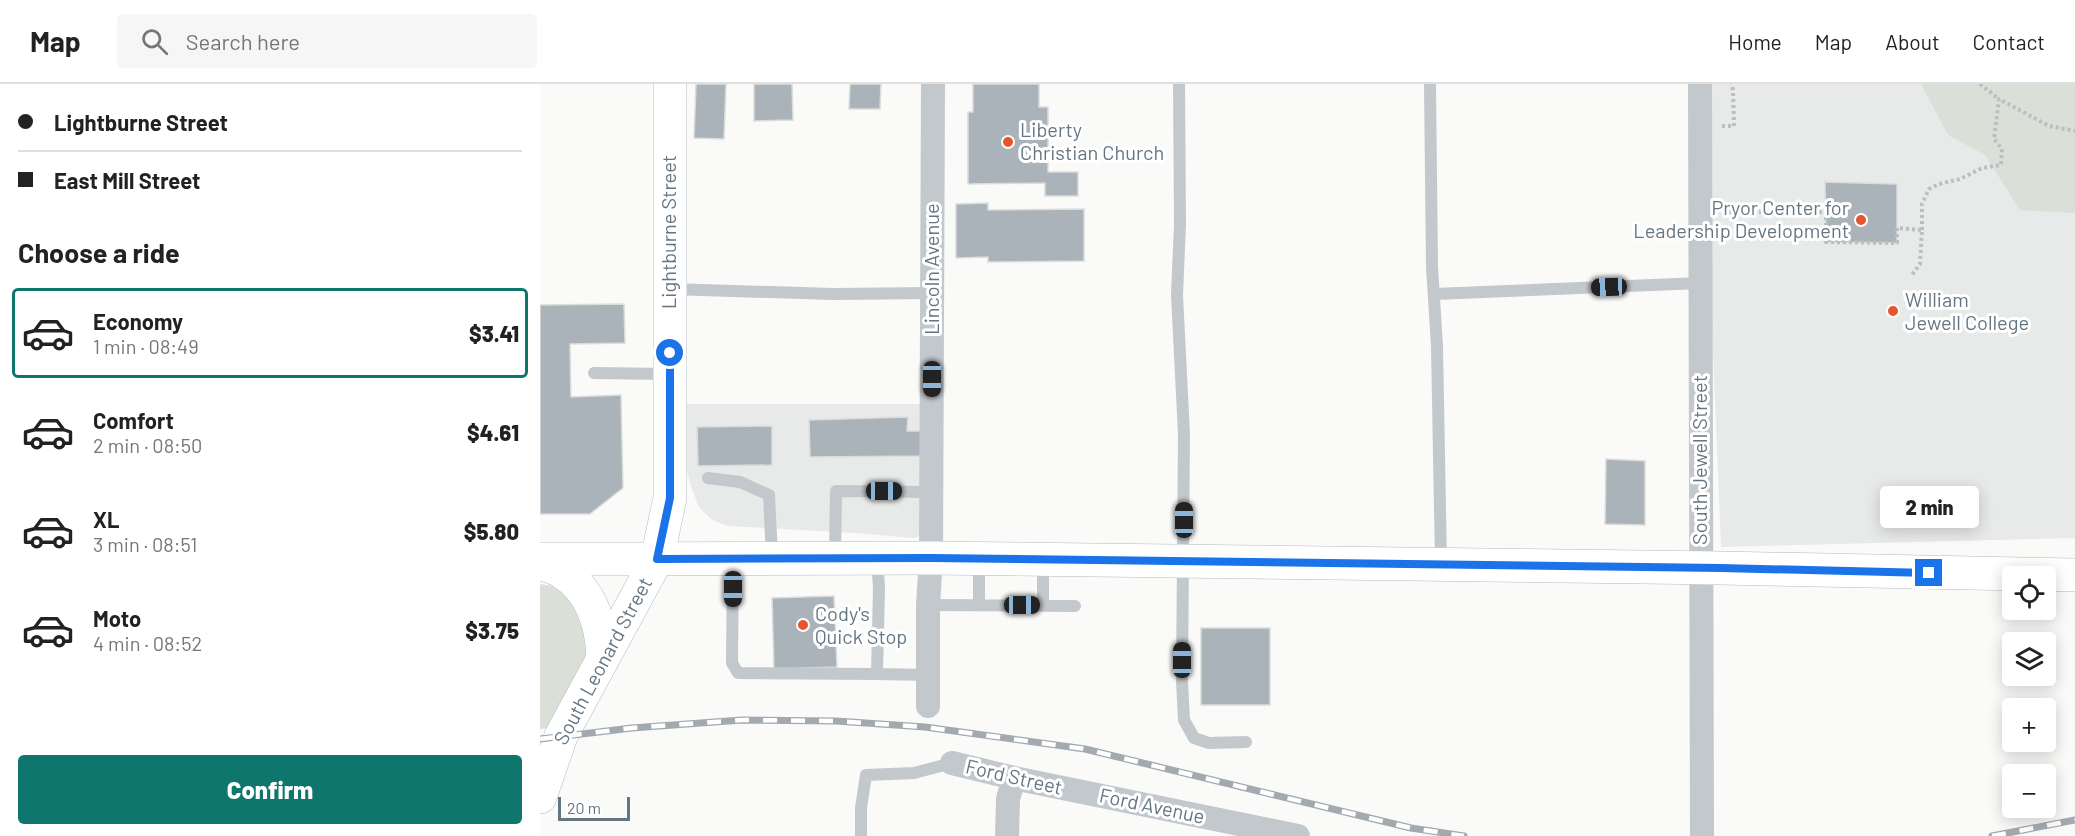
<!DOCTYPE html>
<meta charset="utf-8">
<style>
body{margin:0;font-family:Barlow,sans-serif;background:#f6f6f6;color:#222;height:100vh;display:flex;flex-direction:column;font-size:22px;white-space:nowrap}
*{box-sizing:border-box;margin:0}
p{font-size:20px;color:#767676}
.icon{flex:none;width:33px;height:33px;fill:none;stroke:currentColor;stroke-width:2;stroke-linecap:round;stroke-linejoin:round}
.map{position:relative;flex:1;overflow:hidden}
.side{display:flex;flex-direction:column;background:#fff;width:540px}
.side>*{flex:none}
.guide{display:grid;align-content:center;height:132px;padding:0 18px;background:#fff}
.fabs{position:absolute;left:1462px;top:482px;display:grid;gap:12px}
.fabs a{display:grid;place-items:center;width:54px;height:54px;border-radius:6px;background:#fff;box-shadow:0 3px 15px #0003;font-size:30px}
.scale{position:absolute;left:18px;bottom:15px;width:72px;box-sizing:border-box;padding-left:6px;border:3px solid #657683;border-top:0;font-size:16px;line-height:21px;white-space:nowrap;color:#657683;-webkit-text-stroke:4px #fff;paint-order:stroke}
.end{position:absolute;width:27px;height:27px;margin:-14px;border:8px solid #1a73e8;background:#fff;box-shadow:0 0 0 3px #fff}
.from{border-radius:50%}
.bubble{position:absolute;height:42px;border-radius:6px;background:#fff;box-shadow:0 3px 15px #0003;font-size:20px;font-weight:800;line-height:42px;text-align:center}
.car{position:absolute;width:18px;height:36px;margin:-18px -9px;border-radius:8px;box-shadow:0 0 4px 2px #0007;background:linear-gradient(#222 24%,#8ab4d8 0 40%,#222 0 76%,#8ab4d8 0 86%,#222 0)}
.guide b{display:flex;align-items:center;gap:21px;height:57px;font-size:22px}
.guide b+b{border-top:2px solid #e0e0e0}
.guide i{width:15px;height:15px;background:#222}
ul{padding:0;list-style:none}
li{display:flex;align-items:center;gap:18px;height:90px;margin:0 12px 9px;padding:0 6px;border:3px solid transparent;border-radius:6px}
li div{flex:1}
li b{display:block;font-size:22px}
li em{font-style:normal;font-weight:800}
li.active{border-color:#0f766e}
li>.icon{width:54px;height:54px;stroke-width:1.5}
h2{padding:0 18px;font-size:27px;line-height:72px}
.cta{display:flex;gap:12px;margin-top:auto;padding:12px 18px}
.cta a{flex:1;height:69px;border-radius:6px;background:#0f766e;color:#fff;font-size:24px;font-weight:800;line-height:69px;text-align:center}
header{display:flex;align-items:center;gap:36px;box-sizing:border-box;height:84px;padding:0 30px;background:#fff;border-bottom:2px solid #e0e0e0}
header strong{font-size:28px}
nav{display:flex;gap:33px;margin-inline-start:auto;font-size:21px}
.search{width:420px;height:54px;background:#f6f6f6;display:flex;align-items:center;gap:15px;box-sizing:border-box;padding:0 21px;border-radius:6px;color:#767676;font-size:22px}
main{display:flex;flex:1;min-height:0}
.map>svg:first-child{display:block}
</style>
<header>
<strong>Map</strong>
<div class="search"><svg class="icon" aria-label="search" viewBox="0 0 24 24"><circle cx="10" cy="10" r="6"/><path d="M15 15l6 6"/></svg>Search here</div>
<nav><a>Home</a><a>Map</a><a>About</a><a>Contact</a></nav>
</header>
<main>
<section class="side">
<div class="guide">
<b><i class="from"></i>Lightburne Street</b>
<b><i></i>East Mill Street</b>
</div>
<h2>Choose a ride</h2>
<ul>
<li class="active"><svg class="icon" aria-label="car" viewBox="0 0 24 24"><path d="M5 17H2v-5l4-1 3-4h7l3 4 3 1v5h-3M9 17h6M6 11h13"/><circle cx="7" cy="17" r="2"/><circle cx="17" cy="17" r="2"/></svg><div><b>Economy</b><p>1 min · 08:49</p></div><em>$3.41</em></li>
<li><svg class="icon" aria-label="car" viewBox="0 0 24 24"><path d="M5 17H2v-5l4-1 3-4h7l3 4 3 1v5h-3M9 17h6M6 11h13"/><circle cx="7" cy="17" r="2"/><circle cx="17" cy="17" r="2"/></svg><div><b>Comfort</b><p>2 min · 08:50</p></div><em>$4.61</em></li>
<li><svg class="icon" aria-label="car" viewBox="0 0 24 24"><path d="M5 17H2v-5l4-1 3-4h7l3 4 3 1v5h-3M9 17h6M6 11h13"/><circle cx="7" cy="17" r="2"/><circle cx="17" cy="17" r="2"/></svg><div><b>XL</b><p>3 min · 08:51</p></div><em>$5.80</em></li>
<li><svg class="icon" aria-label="car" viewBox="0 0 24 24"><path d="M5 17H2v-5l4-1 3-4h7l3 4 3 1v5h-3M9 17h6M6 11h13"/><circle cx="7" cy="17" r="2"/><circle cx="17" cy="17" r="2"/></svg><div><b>Moto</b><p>4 min · 08:52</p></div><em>$3.75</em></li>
</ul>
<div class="cta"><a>Confirm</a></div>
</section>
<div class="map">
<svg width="1535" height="752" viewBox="0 0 1535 752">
<rect width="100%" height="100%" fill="#fafaf8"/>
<path fill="#e8e9e9" d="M1162,0H1535V454L1181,463Z
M145,320H386L380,452L374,454L315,449L188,442L172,436L159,423L151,402L146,384Z"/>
<path fill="#dadfd7" d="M1381,0H1535V129L1480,126L1445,71L1408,51Z
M0,500L18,503L38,521L48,551L46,577L9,644L0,645Z"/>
<path fill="#aab3b9" stroke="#dcdcda" stroke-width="1.5" d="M156,0H186L184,55L154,54Z
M214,0H252L253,36L214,37Z
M310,0H341L340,25H309Z
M433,0H499V23H508V88H538V112H505V99L428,100V28H433Z
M1285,98L1357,100V159L1286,158Z
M448,119V126L544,125V177L448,178V173L416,174V120Z
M84,220L85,259L30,260L31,313L81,311L83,404L50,430H0V221Z
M368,333L367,347H383V372L270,373L269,336Z
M232,342V381L158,382L157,343Z
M1066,375L1105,377V441L1065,440Z
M294,512L297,583L234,585L232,514Z
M661,544H730V621H661Z"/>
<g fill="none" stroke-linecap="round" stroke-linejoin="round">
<g stroke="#b3babf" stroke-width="34">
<path id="secondary" d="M0,475L391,474L1181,484L1535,491
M0,479C7,482 16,484 22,488C52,507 62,542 63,575
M0,713L21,652L117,475L130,414V0"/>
</g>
<path stroke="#bbbfc2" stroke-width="4" stroke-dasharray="3 3" stroke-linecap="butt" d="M1440,0L1459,15
M1182,42H1194L1193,6L1191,0
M1183,128H1286V158L1357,159V144L1382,146L1380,180L1371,192
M1382,146V120L1389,105L1399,100L1420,95L1442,84L1461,81L1462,65L1454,55L1459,15L1509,42L1535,47"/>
<path stroke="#c3c8cc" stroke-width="12" d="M639,0L640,140L637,211L644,350L642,597L644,636L654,654L669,659L706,658
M890,0L892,183L897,262L901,479
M130,205L293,210L392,209
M894,210L1161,199
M54,289L128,290
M168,394L200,398L229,411L232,473
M295,473L296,407L392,408
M439,475V521
M193,476L192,579L198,589L337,590L339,504L337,474
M503,478V521
M388,521L535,522
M337,590L388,591
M321,752V724L326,691L374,689L412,679"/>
<path stroke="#c3c8cc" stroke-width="24" d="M1160,0L1162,752
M388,622V521L391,474L393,0
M412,679L474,694L758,752
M467,752L468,715L474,694"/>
<use href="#secondary" stroke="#fff" stroke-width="33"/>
<g stroke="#a2aab0" stroke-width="7">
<path id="rail" d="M0,655L92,644L202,636L296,637L385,643L545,665L871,744L924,752
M1452,752L1535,736"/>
</g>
<use href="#rail" stroke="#fff" stroke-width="4.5" stroke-dasharray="14" stroke-linecap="butt"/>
</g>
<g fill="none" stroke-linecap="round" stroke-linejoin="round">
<path stroke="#1a73e8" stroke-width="8" d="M130,269V414L117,475L392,474L1181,484L1389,489"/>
</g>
<g fill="#e4572e" stroke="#fff" stroke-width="2">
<circle cx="468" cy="58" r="6"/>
<circle cx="1321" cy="136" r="6"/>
<circle cx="1353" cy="227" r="6"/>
<circle cx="263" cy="541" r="6"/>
</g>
<g text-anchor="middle" stroke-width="6" stroke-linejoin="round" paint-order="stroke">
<g font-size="20" fill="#657683" stroke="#fff" text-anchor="start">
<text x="480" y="53">Liberty<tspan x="480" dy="23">Christian Church</tspan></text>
<text x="1309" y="131" text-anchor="end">Pryor Center for<tspan x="1309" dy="23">Leadership Development</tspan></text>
<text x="1365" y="223">William<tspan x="1365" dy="23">Jewell College</tspan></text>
<text x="275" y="537">Cody's<tspan x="275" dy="23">Quick Stop</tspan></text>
</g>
<g font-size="20" fill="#657683" stroke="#fff">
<text transform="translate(129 148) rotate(-90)" y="7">Lightburne Street</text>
<text transform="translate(392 185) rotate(-90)" y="7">Lincoln Avenue</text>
<text transform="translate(1160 376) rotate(-90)" y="7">South Jewell Street</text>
<text transform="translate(63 577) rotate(-62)" y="7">South Leonard Street</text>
<text transform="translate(474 693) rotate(13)" y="7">Ford Street</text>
<text transform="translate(612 722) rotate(12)" y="7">Ford Avenue</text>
</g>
</g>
</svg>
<div class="fabs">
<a><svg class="icon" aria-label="locate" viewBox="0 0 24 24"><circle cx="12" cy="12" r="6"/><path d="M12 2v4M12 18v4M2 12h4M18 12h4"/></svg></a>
<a><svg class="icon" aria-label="layers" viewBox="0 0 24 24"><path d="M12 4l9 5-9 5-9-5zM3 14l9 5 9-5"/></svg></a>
<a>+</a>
<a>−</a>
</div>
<div class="scale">20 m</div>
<i class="end from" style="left:130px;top:269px"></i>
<i class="end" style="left:1389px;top:489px"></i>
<div class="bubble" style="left:1340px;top:402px;width:99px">2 min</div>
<i class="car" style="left:1069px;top:203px;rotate:268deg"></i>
<i class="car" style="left:392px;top:295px;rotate:180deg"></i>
<i class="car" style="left:344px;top:407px;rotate:90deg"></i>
<i class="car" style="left:644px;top:436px;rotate:0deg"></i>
<i class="car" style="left:193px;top:505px;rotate:180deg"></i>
<i class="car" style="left:482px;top:521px;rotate:90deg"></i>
<i class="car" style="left:642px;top:576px;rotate:0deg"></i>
</div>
</main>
